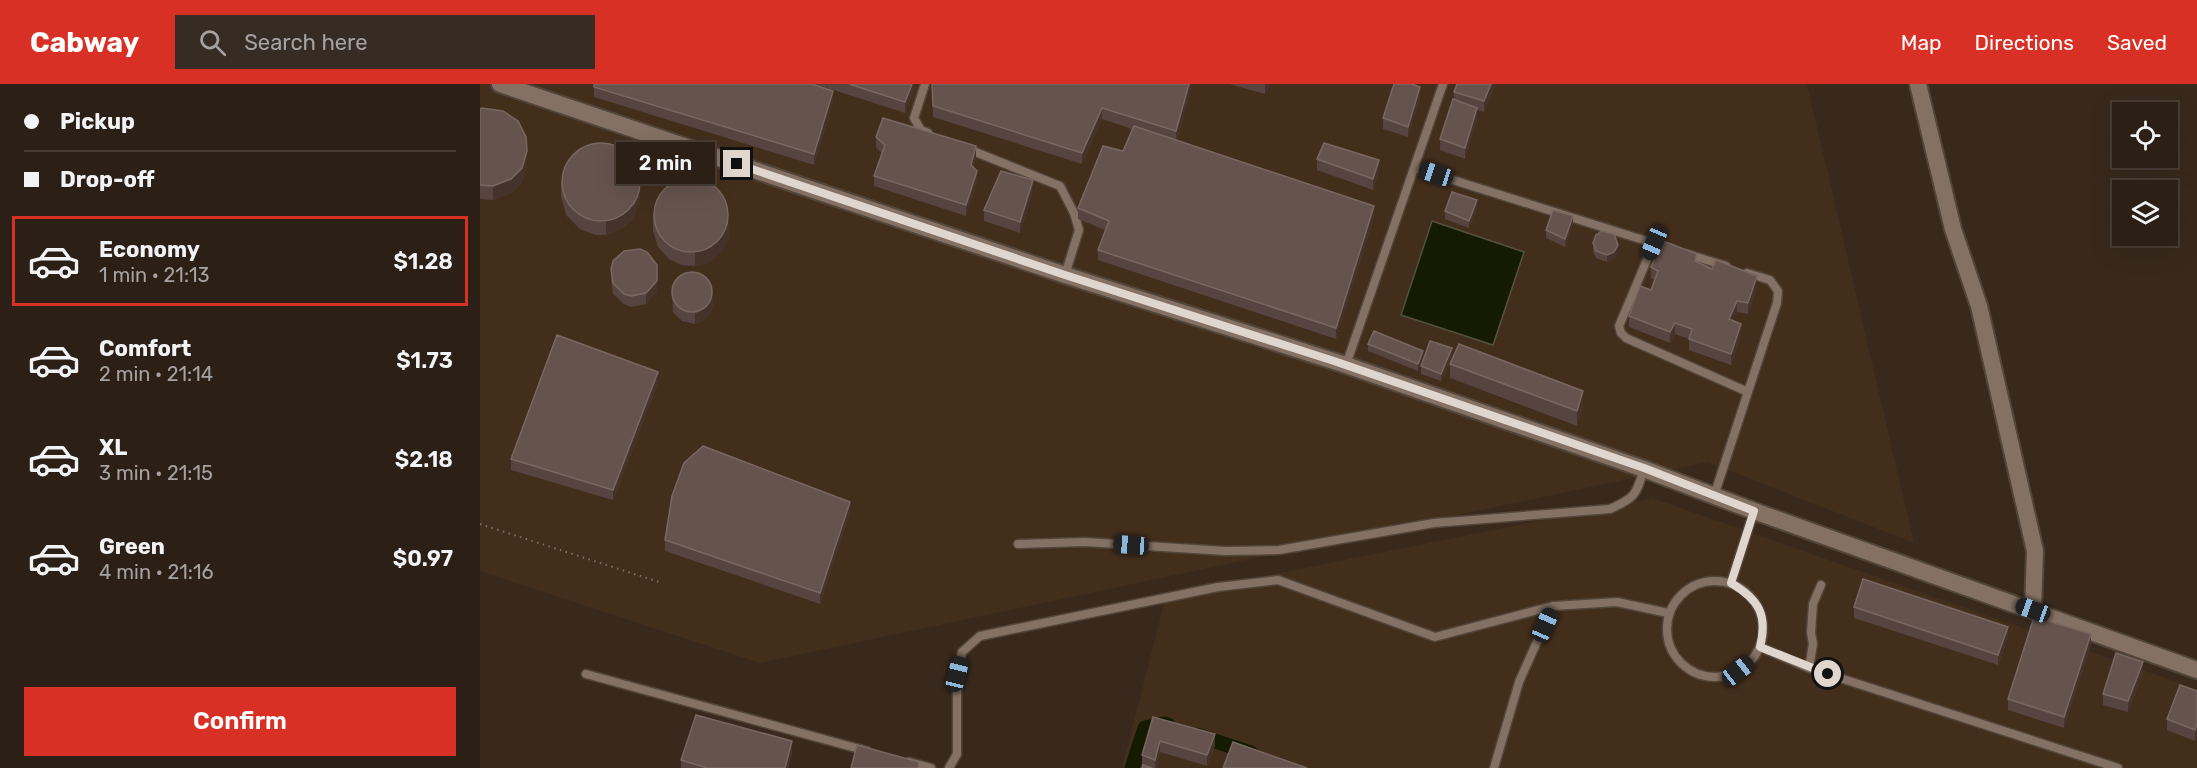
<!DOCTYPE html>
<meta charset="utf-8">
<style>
body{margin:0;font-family:Rubik,sans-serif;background:#372c23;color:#f1f3f6;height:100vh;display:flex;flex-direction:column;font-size:22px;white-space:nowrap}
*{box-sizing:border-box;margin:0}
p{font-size:20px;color:#a6a2a1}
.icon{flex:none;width:33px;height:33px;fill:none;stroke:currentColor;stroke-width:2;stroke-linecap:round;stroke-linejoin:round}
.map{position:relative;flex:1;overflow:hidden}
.drawer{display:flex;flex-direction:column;background:#2b1f16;width:480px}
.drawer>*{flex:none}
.top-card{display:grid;align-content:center;height:132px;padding:0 24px;background:#2b1f16}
.fabs{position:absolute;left:1632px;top:18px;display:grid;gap:12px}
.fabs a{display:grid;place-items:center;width:66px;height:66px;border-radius:0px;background:#2b1f16;box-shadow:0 6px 24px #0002,0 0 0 2px #473d35;font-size:30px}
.end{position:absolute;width:27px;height:27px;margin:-14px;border:8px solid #e0d6ce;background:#111;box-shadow:0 0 0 3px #111}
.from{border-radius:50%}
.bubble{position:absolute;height:42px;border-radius:0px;background:#2b1f16;box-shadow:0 6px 24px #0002,0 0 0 2px #473d35;font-size:20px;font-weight:600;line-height:42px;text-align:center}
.car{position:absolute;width:18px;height:36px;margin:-18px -9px;border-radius:8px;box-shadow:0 0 4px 2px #0007;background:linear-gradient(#222 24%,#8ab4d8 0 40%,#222 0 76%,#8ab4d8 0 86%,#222 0)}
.top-card b{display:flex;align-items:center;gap:21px;height:57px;font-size:22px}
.top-card b+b{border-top:2px solid #473d35}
.top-card i{width:15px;height:15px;background:#f1f3f6}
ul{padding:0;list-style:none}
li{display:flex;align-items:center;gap:18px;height:90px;margin:0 12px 9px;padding:0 12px;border:3px solid transparent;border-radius:0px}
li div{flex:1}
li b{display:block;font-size:22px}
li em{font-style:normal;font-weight:600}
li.current{border-color:#d93025}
li>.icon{width:54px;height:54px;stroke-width:1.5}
.button{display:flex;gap:12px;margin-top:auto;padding:12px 24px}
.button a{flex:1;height:69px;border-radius:0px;background:#d93025;color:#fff;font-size:24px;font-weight:600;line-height:69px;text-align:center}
header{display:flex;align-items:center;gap:36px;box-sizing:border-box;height:84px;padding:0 30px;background:#d93025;color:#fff}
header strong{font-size:28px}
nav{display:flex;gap:33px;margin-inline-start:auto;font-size:21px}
.search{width:420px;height:54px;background:#372c23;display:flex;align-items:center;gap:15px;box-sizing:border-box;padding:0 21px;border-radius:0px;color:#a6a2a1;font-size:22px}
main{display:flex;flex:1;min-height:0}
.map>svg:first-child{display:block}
</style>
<header>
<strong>Cabway</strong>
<div class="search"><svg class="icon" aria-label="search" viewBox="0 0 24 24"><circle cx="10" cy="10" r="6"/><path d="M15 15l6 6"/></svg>Search here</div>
<nav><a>Map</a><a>Directions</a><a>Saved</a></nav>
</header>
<main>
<section class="drawer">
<div class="top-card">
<b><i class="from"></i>Pickup</b>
<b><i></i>Drop-off</b>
</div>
<ul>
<li class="current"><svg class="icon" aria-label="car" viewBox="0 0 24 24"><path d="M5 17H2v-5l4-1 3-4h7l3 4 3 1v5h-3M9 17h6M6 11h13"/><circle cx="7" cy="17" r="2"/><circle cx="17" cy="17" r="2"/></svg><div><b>Economy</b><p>1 min · 21:13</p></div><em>$1.28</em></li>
<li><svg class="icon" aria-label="car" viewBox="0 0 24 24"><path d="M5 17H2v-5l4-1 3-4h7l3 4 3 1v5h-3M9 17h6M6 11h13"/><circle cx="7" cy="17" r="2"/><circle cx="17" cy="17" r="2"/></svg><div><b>Comfort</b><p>2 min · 21:14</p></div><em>$1.73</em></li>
<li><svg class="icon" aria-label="car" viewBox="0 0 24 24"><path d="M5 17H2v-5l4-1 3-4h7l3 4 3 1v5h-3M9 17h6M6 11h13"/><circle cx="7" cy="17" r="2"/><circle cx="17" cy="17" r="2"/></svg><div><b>XL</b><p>3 min · 21:15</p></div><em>$2.18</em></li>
<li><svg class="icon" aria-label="car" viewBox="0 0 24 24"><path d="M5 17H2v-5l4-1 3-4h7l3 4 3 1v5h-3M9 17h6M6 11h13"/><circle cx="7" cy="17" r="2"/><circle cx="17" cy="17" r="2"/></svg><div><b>Green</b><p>4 min · 21:16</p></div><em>$0.97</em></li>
</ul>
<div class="button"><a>Confirm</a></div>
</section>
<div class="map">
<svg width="1717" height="684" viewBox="0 0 1717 684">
<rect width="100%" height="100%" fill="#39291d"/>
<path fill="#432e1c" d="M0,0H1327L1434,459L1228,378L280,579L0,487Z
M1172,414L1717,605V684H642L686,512Z"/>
<path fill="#141b00" stroke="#51533e" stroke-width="1.5" d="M952,137L1044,168L1013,261L921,231Z"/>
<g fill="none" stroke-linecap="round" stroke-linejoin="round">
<path stroke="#141b00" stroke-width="15" d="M717,651L771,669
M652,684L665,644L684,640L688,641"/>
<g stroke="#52453a" stroke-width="11">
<path id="service" d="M445,0L434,34L441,46L448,49
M488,65L580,102L594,129L599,146L585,191
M935,84L1192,165
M1174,159L1139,242L1141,249L1146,254L1268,308
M1207,170L1246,182
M866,281L963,0
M1234,412L1297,219L1298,207L1290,196L1267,189
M538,460L605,458L745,467L799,466L954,439L1130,425C1155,414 1156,411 1164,385
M1187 545a48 48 0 1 1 96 0a48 48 0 1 1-96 0Z
M1251,499L1274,427
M1280,563L1329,584L1638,684
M1329,584L1333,560L1331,549L1333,520L1341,501
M106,590L387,667
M429,678L451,684
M469,684L477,670V590L482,568L500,552L738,503L798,496L955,553L1073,522L1137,518L1188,529
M1014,684L1039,598L1073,522"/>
</g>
<g stroke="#52453a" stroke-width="20">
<path id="minor" d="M20,0L585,191L866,281L1164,385L1274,427L1717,586
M1438,0L1473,145L1499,222L1555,467L1553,526"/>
</g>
<path stroke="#7d7066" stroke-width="2" stroke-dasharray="1.5 4.5" stroke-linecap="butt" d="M0,440L182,499"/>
<use href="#service" stroke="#847163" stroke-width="8"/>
<use href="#minor" stroke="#847163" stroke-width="16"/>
</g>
<path fill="#57433f" d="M114,0L353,18L334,81L114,13Z
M335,0H436L425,29Z
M452,0H712L697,56L894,133L856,255L618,176V166L625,146L598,135V124L643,67L652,45L622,35L602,80L453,33Z
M749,0H790L785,10Z
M977,0H1016L1004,28L997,26V35L985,75L960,66V55L974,16V8Z
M940,14L928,53L903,45V34Z
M0,25L47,81L42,98L31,109L13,116L0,115Z
M396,53L496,73L493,83L497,97L486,132L394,102V92L402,69L396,64Z
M837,75L899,87L893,106L837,86Z
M81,98L160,116L154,133L143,144L126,151H115L100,145L86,131L81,112Z
M553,107L540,149L504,137V126Z
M997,124L989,144L965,135V127Z
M173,132L249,153L242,167L228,179L215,182L201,181L189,175L178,163L173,147Z
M1093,139L1085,163L1066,154V146Z
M1113,159L1138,168L1134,175L1127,178L1116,174L1113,167Z
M1217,178L1277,203L1268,230L1257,228L1253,236L1261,251L1251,281L1209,266V255L1195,250L1190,259L1149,243V232L1171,206L1175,196L1171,194V183Z
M131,185L177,208L166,220L151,223L144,220L133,210L131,195Z
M192,204L233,221L231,228L221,238L215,240L202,237L193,228Z
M888,260L943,274L938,287L888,267Z
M972,271L961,297L941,290V282Z
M970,280L1103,321L1097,342L970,294Z
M178,299L133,416L31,386V375Z
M370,429L340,520L185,467V456Z
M1374,523L1528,554L1518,581L1374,534Z
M1611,561L1584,644L1528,626V615Z
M1663,589L1648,628L1623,621V610Z
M1717,607V651L1715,657L1687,646V635Z
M673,633L735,661L727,682L680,668L676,684H662V671Z
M312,668L308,684H201V676Z"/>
<path fill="#45322b" d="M432,0H436L425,29V18Z
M709,0H712L696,58V47Z
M785,0H790L785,10Z
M1011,0H1016L1004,28V17Z
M940,3V14L928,53V43Z
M353,7V18L334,81V70Z
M622,24V35L602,80V69Z
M997,24V35L985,75V64Z
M496,62V73L491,92V81Z
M47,67V81L42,98L31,109L13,116V102Z
M899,76V87L893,106V95Z
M497,87V97L486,132V121Z
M553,96V107L540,149V138Z
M160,102V116L154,133L143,144L126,151V137Z
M997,116V124L989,144V137Z
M894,122V133L856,255V244Z
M1093,132V139L1085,163V155Z
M249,138V153L242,167L228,179L215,182V168Z
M1138,161V168L1134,175L1127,178V171Z
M177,181V208L166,220V209Z
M1277,192V203L1268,230V219Z
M233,210V221L231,228L221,238L215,240V229Z
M1257,217V228L1249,246V235Z
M1195,239V250L1190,259V248Z
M1261,240V251L1251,281V270Z
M972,264V271L961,297V290Z
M943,267V274L938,287V280Z
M178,288V299L133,416V406Z
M1103,307V321L1097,342V327Z
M370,418V429L340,520V509Z
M1528,543V554L1518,581V571Z
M1611,550V561L1584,644V633Z
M1663,578V589L1648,628V617Z
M1717,640V651L1715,657V646Z
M735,650V661L727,682V671Z
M312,657V668L308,684H305Z
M680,657V668L676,684H675V676Z"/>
<path fill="#66534e" stroke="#796762" stroke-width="1.5" d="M114,0H332L353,7L334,70L114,3Z
M369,0H432L425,18Z
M452,0H709L696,47L622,24L602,69L453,22Z
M914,0H932L940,3L928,43L903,34Z
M977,0H1011L1004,17L974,8Z
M973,15L997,24L985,64L960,55Z
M2,24L23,27L38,37L46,53L47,67L42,84L31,95L13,102L0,101V25Z
M403,34L496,62L491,81L497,87L486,121L394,92L405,61L396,53Z
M654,42L894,122L856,244L618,166L629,137L598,124L623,62L643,67Z
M844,59L899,76L893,95L837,75Z
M82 98a39 39 0 1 1 78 0a39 39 0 1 1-78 0Z
M521,87L553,96L540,138L504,126Z
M174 131a37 37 0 1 1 74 0a37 37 0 1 1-74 0Z
M972,108L997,116L989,137L965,127Z
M1073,126L1093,132L1085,155L1066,146Z
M1122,147L1134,150L1138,161L1134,168L1127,171L1116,167L1113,159L1116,151Z
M1183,157L1217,170L1215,177L1232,185L1236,176L1277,192L1268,219L1257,217L1249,235L1261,240L1251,270L1209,255L1212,245L1195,239L1190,248L1149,232L1160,202L1171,206L1178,187L1171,183Z
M160,165L167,168L177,181V197L166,209L151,212L144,210L133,199L131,185L133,177L144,167Z
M192 208a20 20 0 1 1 40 0a20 20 0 1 1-40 0Z
M894,247L943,267L938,280L888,260Z
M77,251L178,288L133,406L31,375Z
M950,257L972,264L961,290L941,282Z
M979,260L1103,307L1097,327L970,280Z
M223,362L370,418L340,509L185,456L192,412L204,379Z
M1383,495L1528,543L1518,571L1374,523Z
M1554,533L1611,550L1584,633L1528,615Z
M1636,569L1663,578L1648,617L1623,610Z
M1700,601L1717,607V640L1715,646L1687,635Z
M216,631L312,657L305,684H227L201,676Z
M673,633L735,650L727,671L680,657L675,676L662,671Z
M753,658L827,684H743Z
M377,661L439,678L438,684H371Z
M663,681L672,684H662Z"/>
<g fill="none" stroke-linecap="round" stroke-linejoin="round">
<path stroke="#e0d6ce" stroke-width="8" d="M257,80L585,191L854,277L1164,384L1274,427L1251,499C1279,516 1288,530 1280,563L1348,590"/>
</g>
</svg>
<div class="fabs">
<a><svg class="icon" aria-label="locate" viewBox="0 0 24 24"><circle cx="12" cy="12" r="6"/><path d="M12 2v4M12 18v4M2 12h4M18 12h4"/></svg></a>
<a><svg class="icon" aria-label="layers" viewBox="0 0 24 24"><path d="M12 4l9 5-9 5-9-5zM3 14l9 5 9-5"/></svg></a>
</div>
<i class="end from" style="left:1348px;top:590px"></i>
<i class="end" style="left:257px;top:80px"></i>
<div class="bubble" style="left:136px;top:58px;width:99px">2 min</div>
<i class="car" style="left:956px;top:90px;rotate:288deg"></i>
<i class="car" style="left:1174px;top:159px;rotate:203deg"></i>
<i class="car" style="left:651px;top:461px;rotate:274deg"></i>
<i class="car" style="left:1553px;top:526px;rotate:290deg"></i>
<i class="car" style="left:1065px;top:541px;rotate:24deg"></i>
<i class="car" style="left:1258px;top:587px;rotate:52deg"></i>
<i class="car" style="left:477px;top:590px;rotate:14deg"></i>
</div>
</main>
